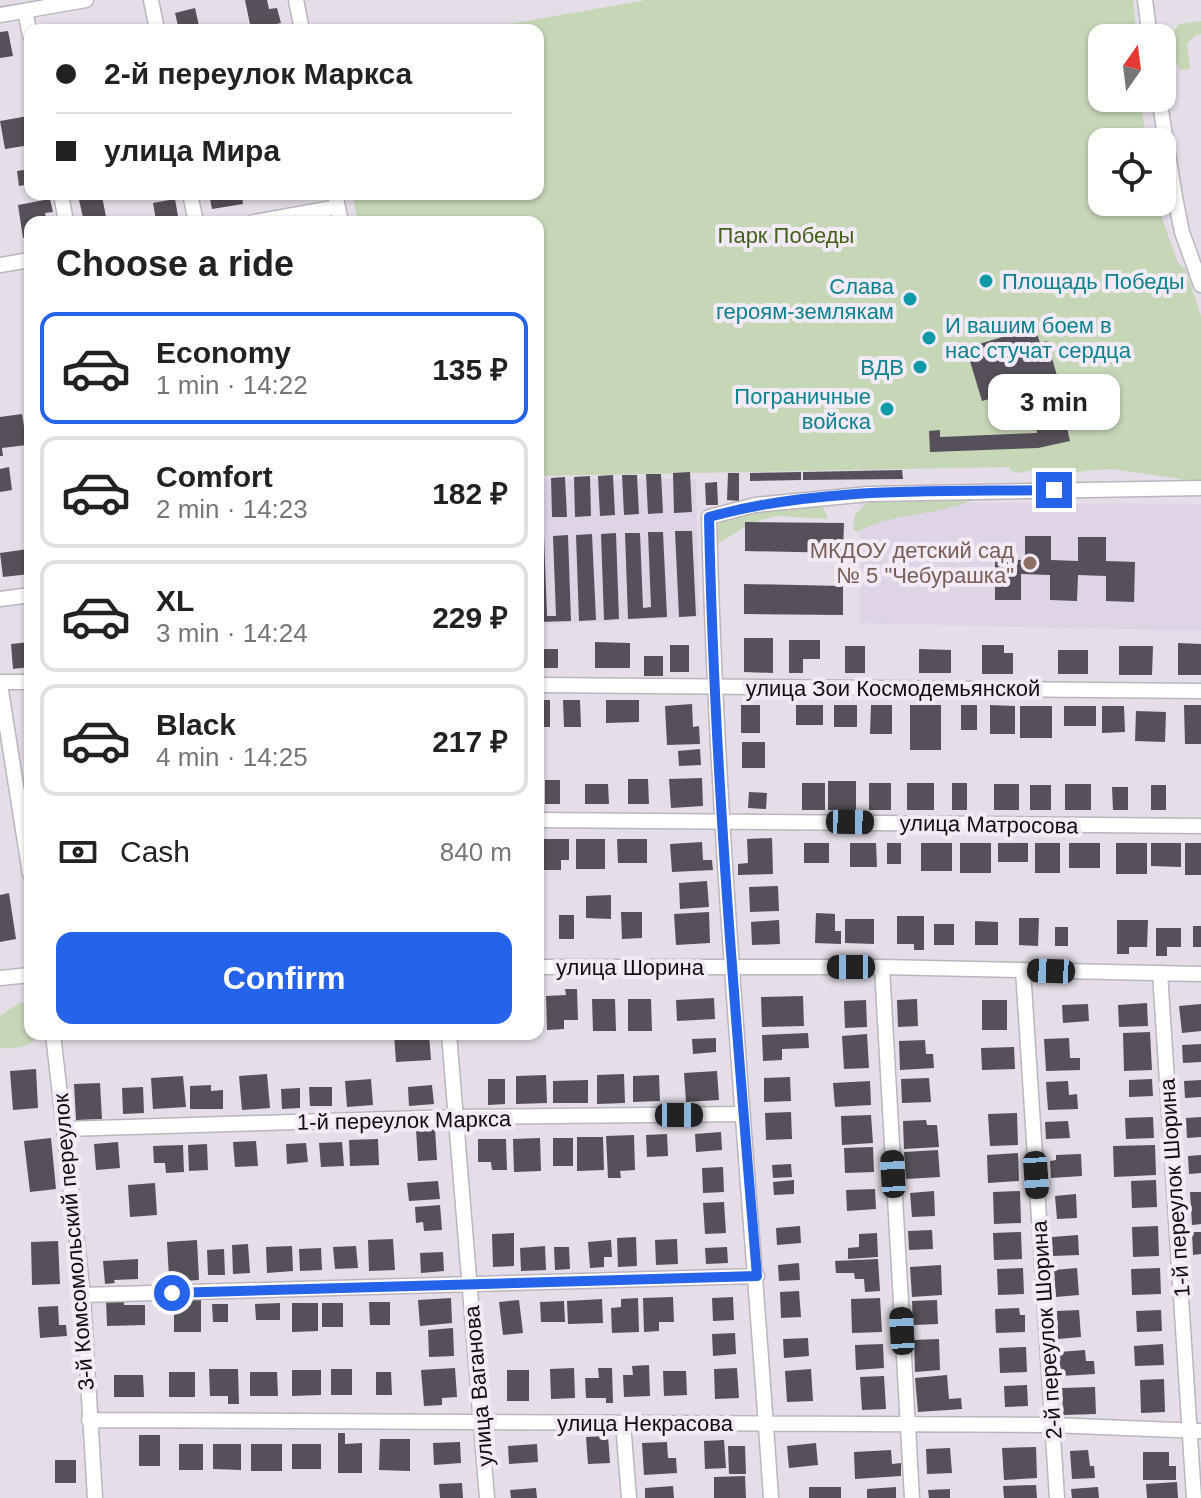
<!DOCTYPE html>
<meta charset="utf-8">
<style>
body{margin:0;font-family:Arial,sans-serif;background:#f2f2f2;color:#222;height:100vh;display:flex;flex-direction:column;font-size:30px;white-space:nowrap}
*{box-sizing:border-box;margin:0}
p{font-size:26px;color:#767676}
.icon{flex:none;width:44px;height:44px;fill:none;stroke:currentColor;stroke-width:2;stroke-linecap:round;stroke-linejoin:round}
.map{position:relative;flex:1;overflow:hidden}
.sheet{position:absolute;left:24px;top:216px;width:520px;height:824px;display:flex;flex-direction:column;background:#fff;border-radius:16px;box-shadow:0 2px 6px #0004}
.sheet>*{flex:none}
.guide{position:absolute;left:24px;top:24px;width:520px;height:176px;border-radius:16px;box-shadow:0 2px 6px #0004;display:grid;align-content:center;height:176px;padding:0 32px;background:#fff}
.needle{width:52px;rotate:14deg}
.buttons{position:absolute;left:1088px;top:24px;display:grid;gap:16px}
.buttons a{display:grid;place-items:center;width:88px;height:88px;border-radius:16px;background:#fff;box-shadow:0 2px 6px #0004;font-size:40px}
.end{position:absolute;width:36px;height:36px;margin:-18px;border:10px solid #2563eb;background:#fff;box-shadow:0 0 0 4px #fff}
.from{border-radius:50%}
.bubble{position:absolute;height:56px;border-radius:16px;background:#fff;box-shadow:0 2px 6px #0004;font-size:26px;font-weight:600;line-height:56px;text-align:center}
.car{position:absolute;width:24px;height:48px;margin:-24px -12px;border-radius:10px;box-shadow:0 0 6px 2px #0007;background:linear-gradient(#222 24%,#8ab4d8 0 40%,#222 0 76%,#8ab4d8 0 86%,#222 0)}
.guide b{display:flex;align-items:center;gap:28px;height:76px;font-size:30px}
.guide b+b{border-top:2px solid #e0e0e0}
.guide i{width:20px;height:20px;background:#222}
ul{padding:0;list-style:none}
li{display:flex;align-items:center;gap:24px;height:112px;margin:0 16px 12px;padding:0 16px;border:4px solid #e0e0e0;border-radius:16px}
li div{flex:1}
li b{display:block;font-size:30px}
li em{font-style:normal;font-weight:600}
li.current{border-color:#2563eb}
li>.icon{width:72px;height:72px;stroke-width:1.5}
h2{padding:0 32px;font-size:36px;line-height:96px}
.pay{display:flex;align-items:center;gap:20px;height:88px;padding:0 32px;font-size:30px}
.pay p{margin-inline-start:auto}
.primary-button{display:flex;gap:16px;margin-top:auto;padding:16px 32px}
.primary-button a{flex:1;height:92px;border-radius:16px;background:#2563eb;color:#fff;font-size:32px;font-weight:600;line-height:92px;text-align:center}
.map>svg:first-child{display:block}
</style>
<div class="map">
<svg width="1201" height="1498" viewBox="0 0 1201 1498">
<rect width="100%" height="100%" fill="#e5dee9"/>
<path fill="#dfd4e6" d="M538,479H696L699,617L538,625Z
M860,502L1201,504V631L860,623Z"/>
<path fill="#c6d7b8" d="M646,0H1133L1137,38H1102V98H1145L1146,105L1141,106L1147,142H1102V202H1156L1178,263L1186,270L1201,316V482L1112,469L1084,471L1042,481L1030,470L1022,473L1010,471V467L538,476V222H358L352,194H538V30H475Z
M1201,21V34L1196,35L1187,44L1190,69L1180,70L1176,62L1174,31L1179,24Z
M779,495L823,507L828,519L776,516L751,523L716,545L714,533L725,515L752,502Z
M977,498C939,517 894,511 857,532L853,529L855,515L870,500Z
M30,1002V1034H42C29,1047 19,1049 0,1048V1016L19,1003Z"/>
<path fill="#555059" d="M245,0H267L269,9L277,8L281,23L251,29Z
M195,8L200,30H179L175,13Z
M8,31L13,56L0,58V32Z
M28,116L30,145L5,149L0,121Z
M30,169V184L19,186L17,171Z
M209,194H242L243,204L212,209Z
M102,196L107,222H84L79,200Z
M50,199L53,212L45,213L47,222H30V237L23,238L18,205Z
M175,199L178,216L156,220L153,203Z
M1035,327L1040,343L1047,341L1058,379L982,401L966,348Z
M1089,389L1092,404L1080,407L1076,392Z
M22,414L27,445L2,448L3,456H0V417Z
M1065,419L1070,441L1038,448L930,452L929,431L940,430V437L1037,433L1036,426Z
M9,467L12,490L0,492V469Z
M902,470L903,479L803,480V472Z
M690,472L692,512L674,513L673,473Z
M801,472V480L750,481V473Z
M728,473H739V501L727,500Z
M646,474H661L663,513L648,514Z
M613,475L615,515L600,516L598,476Z
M622,475H637L639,514L624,515Z
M590,476L591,516L575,517L574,477Z
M565,477L567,517H552L551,478Z
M538,478H542L543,518H538Z
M717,482L718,505H706L705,483Z
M745,522L844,523L843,553L745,551Z
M675,531H692L696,616L679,617Z
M648,532H663L667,617L628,619L625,533H640L643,608L651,607Z
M616,533L619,619L604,620L601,534Z
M592,534L596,620L579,621L576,535Z
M568,535L571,621L538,622V537L544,536L547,616H556L553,536Z
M1025,536H1051V560L1078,561V537H1106V561L1135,562L1134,602L1106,601V576L1078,575L1077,601L1050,600V575L1021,574V600H995V559L1025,560Z
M28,549L30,574L3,577L0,553Z
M744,584L843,586V615L744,614Z
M744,638H773V673L744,672Z
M789,640H820V659H803V673H789Z
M30,642V667L13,669L11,644Z
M595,642L630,643V668H595Z
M1178,643L1201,644V675H1178Z
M670,645H689V672H670Z
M982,645H1004V653H1013V674H982Z
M845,646H865V673H845Z
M1119,646H1153L1152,675H1119Z
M538,649H558V668H538Z
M919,649L951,650V673H919Z
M1058,650H1088V674H1058Z
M644,656H663V676H644Z
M25,697H30V749H25Z
M538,700H550V727H538Z
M563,700H580L581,727H564Z
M606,700H639V722L606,723Z
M692,704L693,727L699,726L700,744L667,745L665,706Z
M741,705H760V733H741Z
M796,705H823V725H796Z
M834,705H857V727H834Z
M871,705H892V734H870Z
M910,705H941V750H910Z
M961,705H977V730H961Z
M990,705L1015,706V734H990Z
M1184,705H1201V744H1185Z
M1020,706H1052V738H1020Z
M1064,706H1096V726H1064Z
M1102,706H1124L1125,732L1102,733Z
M1136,711L1166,712L1165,742L1135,741Z
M742,742H765V768H742Z
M700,749L701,765L679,766L678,751Z
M702,778L703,806L671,808L669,779Z
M628,779H648L649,804H628Z
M545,780H560V804H545Z
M828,781H856V810H828Z
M802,783H825V810H802Z
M869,783H891V810H869Z
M907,783H934V810H907Z
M952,783H967V810H952Z
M585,784H608L609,804H585Z
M994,784H1019V810H994Z
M1065,784H1091V810H1065Z
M1030,785H1051V810H1030Z
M1151,785H1166V810H1151Z
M1112,787H1128V810H1113Z
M749,792L767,793L766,809L748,808Z
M772,838L773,874L738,875V864L748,863L747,839Z
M542,839H569V860H561V870H542Z
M576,839H605V869H576Z
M617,839H647V863H618Z
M702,842L703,860H712L713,870L672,872L670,844Z
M804,843H829V863H804Z
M850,843H876L877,867H850Z
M887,843H901V864H887Z
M921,843H952V871H921Z
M960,843H991V873H960Z
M998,843H1028V862H998Z
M1035,843H1060V873H1035Z
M1069,843H1100V868H1069Z
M1116,843H1147V874H1116Z
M1151,843H1181V867L1151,866Z
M1185,843H1201V875H1185Z
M707,881L709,907L680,909L679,883Z
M778,886L779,911L750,912L749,887Z
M9,893L16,939L0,942V895Z
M611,895V919L586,918V896Z
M621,912H642V938L622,939Z
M709,912L710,943L676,945L674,914Z
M816,913L835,914V931H841V944L815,943Z
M559,915H574V939H559Z
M897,916H924V950H914V944H897Z
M1019,918H1039L1038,946L1019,945Z
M845,919H874V944L845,943Z
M779,920L780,944L752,945L751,922Z
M1117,920H1148L1147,947H1129V954H1117Z
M975,921L998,922V945H975Z
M934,924H954V945H934Z
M1193,926H1201V947H1193Z
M1055,927H1068V946H1055Z
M1156,928H1181V947H1167V956H1156Z
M565,989H577L578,1020H564V1029L547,1030L546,996L566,995Z
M803,996L804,1026L762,1027L761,997Z
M714,998L715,1019L677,1021L676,1000Z
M592,999H615L616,1031H593Z
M628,999H651L652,1031H628Z
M917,999L918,1026L898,1027L897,1000Z
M866,1000L867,1027L845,1028L844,1001Z
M982,1000H1007V1030H982Z
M1147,1003L1148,1026L1119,1027L1118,1005Z
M1088,1004L1089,1021L1063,1023L1062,1005Z
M1201,1004V1031L1182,1033L1179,1006Z
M1150,1032L1152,1070L1124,1071L1123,1033Z
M808,1033L809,1048L782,1049V1060L763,1061L762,1035Z
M394,1034H429L431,1060L396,1062Z
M867,1034L869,1068L844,1069L842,1036Z
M716,1038V1052L693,1054L692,1039Z
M1069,1038L1070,1058H1080V1070L1046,1071L1044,1039Z
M925,1040L926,1054H933L934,1068L900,1070L899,1041Z
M1201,1044V1062L1183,1063L1182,1045Z
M1014,1047L1015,1069L982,1070L981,1048Z
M36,1069L38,1108L13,1110L10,1071Z
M717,1071L719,1100L686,1102L684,1073Z
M267,1074L270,1108L242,1110L239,1076Z
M624,1074L625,1103L597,1104V1075Z
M546,1075L547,1103L516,1104V1076Z
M659,1075L660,1101L633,1102V1076Z
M183,1076L186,1107L153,1109L151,1078Z
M790,1077L791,1101L764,1102V1078Z
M929,1078L931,1102L902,1103L901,1079Z
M371,1079L373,1105L347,1107L345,1081Z
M488,1079H505V1104L488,1105Z
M1152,1079L1153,1096L1129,1097V1080Z
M588,1080V1103H553V1081Z
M1201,1080V1097L1185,1098L1184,1081Z
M870,1081L871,1105L835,1107L833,1083Z
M1068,1081L1069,1095L1077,1094L1078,1109L1048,1110L1046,1082Z
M100,1083L102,1119L76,1120L74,1084Z
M211,1085V1091L223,1090V1109H190V1086Z
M432,1085L434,1104L409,1106L408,1087Z
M143,1087L144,1113L123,1114L122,1088Z
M309,1087H332V1106H310Z
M300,1088V1108L282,1109L281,1089Z
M791,1112L792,1139L766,1140L765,1113Z
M1017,1113L1018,1145L990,1146L988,1114Z
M871,1115L873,1143L842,1145L841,1116Z
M1153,1117L1154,1138L1126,1139L1125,1118Z
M1201,1117V1137L1187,1138L1186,1118Z
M926,1120L927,1125H937L939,1147L904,1149L903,1121Z
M1068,1121L1070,1138L1046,1139L1045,1122Z
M435,1129L437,1160L418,1161L416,1130Z
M721,1132L722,1150L696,1152L695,1134Z
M667,1134L668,1156L647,1157L646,1135Z
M634,1135L635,1170L620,1171L621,1178H608L606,1136Z
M577,1137H603L604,1170L577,1171Z
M51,1138L56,1189L30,1192L24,1141Z
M540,1138L541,1171L514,1172L513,1139Z
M553,1138H573V1166H553Z
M378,1139L379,1165L350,1166L349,1140Z
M478,1139H506L507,1170H492L491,1162H478Z
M256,1141L258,1166L235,1167L233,1142Z
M118,1142L120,1168L96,1170L94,1144Z
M342,1142L344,1166L321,1167L319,1143Z
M306,1143L308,1162L287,1164L286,1144Z
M207,1144L208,1170L189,1171L188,1145Z
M183,1145L184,1172L166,1173L165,1163H154L153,1146Z
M1155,1145L1156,1175L1114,1177L1113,1146Z
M873,1147L874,1172L845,1173L844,1148Z
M938,1150L940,1177L906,1179L904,1152Z
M1018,1153L1019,1181L988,1183L987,1155Z
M1081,1154L1082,1176L1051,1178L1050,1161L1056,1160V1155Z
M1201,1155V1173L1189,1174L1188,1156Z
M791,1164L792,1177L773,1178L772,1165Z
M723,1167L724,1192L703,1193L702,1168Z
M794,1180V1194L774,1195L773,1182Z
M1156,1180L1157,1207L1132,1208L1131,1181Z
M438,1181L440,1199L409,1201L407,1183Z
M155,1183L157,1215L130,1217L128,1185Z
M875,1189L876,1209L847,1211L846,1190Z
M934,1191L935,1216L912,1217L910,1193Z
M1020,1191L1021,1223L994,1224L993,1192Z
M1190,1192H1201V1224L1192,1225Z
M1076,1194L1077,1218L1057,1219L1055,1196Z
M724,1202L726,1233L705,1234L703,1203Z
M440,1205L442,1230L424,1231L423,1222L416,1223L415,1207Z
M800,1226L801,1243L777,1245L776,1228Z
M1158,1226L1159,1256L1133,1257L1132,1227Z
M932,1230L933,1249L909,1250L908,1231Z
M1021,1232L1022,1259L994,1260L993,1233Z
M1192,1232H1201V1254L1193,1255Z
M514,1233V1266L493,1267L492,1234Z
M877,1233L878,1257L848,1259V1248L859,1247V1234Z
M1078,1235L1079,1255L1053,1256L1052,1237Z
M636,1237L637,1266L618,1267L617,1238Z
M393,1239L395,1270L369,1271L368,1240Z
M677,1239L678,1264L656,1265L655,1240Z
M197,1240L199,1280L181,1281V1277H169L167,1242Z
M611,1240L612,1257H604V1267L590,1268L588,1242Z
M58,1241L60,1284L32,1285L31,1242Z
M248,1244L250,1273L233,1274L232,1245Z
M292,1246L293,1271L267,1273L266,1247Z
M356,1246L358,1268L335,1269L333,1247Z
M545,1246L546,1270L521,1271L520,1248Z
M554,1247H569L570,1269L555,1270Z
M727,1247L728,1263L706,1264L705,1248Z
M321,1248L322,1270L300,1271L299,1249Z
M224,1249L225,1275H208L207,1250Z
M443,1252L444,1271L421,1273L420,1253Z
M138,1259V1279L114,1280L115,1283L105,1284L103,1261Z
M878,1259L880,1291L865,1292L864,1279H855L854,1273H836L835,1261Z
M799,1263L800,1280L779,1281L778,1265Z
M941,1265L942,1295L912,1297L910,1267Z
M1023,1268L1024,1294L998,1295L997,1269Z
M1077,1268L1079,1295L1056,1297L1054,1270Z
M1160,1268L1161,1294L1132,1295L1131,1269Z
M799,1291L801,1317L781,1318L780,1292Z
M201,1294V1332H174V1305H191V1295Z
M673,1297L674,1322H659V1331L644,1332L643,1298Z
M733,1297L734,1320L713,1321L712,1298Z
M451,1298L452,1323L420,1326L418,1300Z
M638,1298L639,1332L612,1333L611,1308L621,1307V1299Z
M880,1298L882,1332L852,1333L851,1299Z
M106,1299H124V1305H145V1325L107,1326Z
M602,1299L603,1323L568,1324L567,1301Z
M519,1300L523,1333L503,1335L499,1302Z
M937,1300L938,1324L913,1325L912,1301Z
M564,1301L565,1322H541L540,1302Z
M369,1302H390V1325H370Z
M280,1303V1320H256L255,1304Z
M292,1303H318V1331L292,1332Z
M322,1303H343V1327H322Z
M212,1304H228V1322H213Z
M58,1306L59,1325H66L67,1336L40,1338L38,1307Z
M1019,1308L1020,1315H1025V1332L996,1333L995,1309Z
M1079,1310L1081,1337L1058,1339L1057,1311Z
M1161,1310L1162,1331L1137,1332L1136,1311Z
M453,1328L454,1356L429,1357L428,1330Z
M735,1333L736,1354L713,1356L712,1334Z
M808,1338L809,1356L784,1358L783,1339Z
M939,1339L940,1370L915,1372L914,1340Z
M883,1344L884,1368L856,1370L855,1345Z
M1163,1344L1164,1365L1135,1366L1134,1346Z
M1026,1347L1027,1372L1000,1373L999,1348Z
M1085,1350L1086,1361H1094L1095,1374L1061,1376L1059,1352Z
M649,1365L650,1396L624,1397L623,1375H633L632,1366Z
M455,1368L457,1397L442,1398V1405L424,1406L421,1370Z
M574,1368L575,1398L551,1399L550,1369Z
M598,1368H612L613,1403H606V1398H586L585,1378H599Z
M737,1368L739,1398L715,1399L714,1369Z
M209,1369H238L239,1404H228V1396H210Z
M331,1369H352V1395H331Z
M811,1369L813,1401L787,1402L785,1371Z
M292,1370H321V1395L292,1396Z
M507,1370H529V1401H507Z
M663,1371H686L687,1395L664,1396Z
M169,1372H195V1397H169Z
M250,1372H277L278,1396H250Z
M376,1372H391L392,1395H376Z
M114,1375H143L144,1397H114Z
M947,1375L949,1399L961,1398L962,1409L918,1412L915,1378Z
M884,1376L886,1409L862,1410L860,1377Z
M1164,1379L1165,1412L1141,1413L1140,1380Z
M1027,1385L1028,1406L1005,1407L1004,1386Z
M1095,1387L1096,1414L1063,1415L1062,1388Z
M338,1433H345V1444L362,1443V1473H338Z
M139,1435H160V1466H139Z
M608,1436L610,1463L588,1464L586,1437Z
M380,1439H410V1471L379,1470Z
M724,1440L726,1468L705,1469L704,1441Z
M460,1442L461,1463L434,1465L433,1443Z
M667,1442L668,1458H676L677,1473L644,1475L642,1443Z
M816,1443L818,1465L789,1468L787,1446Z
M179,1444H203V1470H179Z
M213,1444H241V1470L213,1469Z
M251,1444H282V1471H251Z
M292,1444H321V1469H292Z
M537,1444L538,1462L509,1464L508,1446Z
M728,1446H745L746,1474H729Z
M1036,1447L1037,1478L1004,1480L1002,1448Z
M950,1448L952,1473L927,1474L926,1449Z
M891,1450L892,1464L901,1463V1476L855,1479L854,1452Z
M1088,1450L1090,1466H1094L1095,1478L1072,1479L1070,1451Z
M1143,1452H1169V1466H1176V1480H1143Z
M55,1460H76V1483H55Z
M745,1476L746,1498H714V1477Z
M1177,1482L1178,1498H1147L1146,1484Z
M462,1483L463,1498H440L439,1484Z
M1036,1485L1037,1498H1004L1003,1486Z
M673,1486L674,1498H645V1488Z
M809,1487H841V1498H809Z
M896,1487V1498H867V1489Z
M1098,1487L1099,1498H1072L1071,1489Z
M536,1488L537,1498H511L510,1490Z
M950,1489V1498H929L928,1490Z"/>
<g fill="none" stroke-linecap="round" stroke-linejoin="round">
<g stroke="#bcb5bf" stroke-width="17">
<path id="minor" d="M151,0L157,30
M296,0L302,30
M1145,0L1150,38
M25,11L30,35
M0,15L86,0
M1159,98L1175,197L1182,232L1201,285
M61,194L66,222
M190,194L196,222
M335,194L341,222
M254,222L338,207
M0,265L30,260
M0,599L30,595
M0,682H30
M0,684L30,874
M538,685L1201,691
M538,820L1201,826
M538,967H882L1201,974
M882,967L912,1498
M1023,970L1057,1498
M1160,973L1194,1498
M0,978L30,975
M53,1034L83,1295L95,1498
M449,1034L487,1498
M64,1129L456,1117L743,1114
M83,1295L757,1276
M89,1420L1051,1425L1201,1431
M623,1423L629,1498
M771,1498C749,1171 717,845 709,517L755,505L868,494L1201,488"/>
</g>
<use href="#minor" stroke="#fff" stroke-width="14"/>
</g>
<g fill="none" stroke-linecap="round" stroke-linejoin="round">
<path stroke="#2563eb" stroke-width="10" d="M172,1293L757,1276C736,1023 714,771 709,517C820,486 940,492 1054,490"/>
</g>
<g fill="#0f9aa8" stroke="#f2ebf6" stroke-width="3">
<circle cx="986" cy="281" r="8"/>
<circle cx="910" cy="299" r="8"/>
<circle cx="929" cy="338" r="8"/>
<circle cx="920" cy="367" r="8"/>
<circle cx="887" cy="409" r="8"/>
</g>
<circle fill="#8d6e63" stroke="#f2ebf6" stroke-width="3" cx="1030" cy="563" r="8"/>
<g text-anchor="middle" stroke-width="8" stroke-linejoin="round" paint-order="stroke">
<g font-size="22" fill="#416118" stroke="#f2ebf6">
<text x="786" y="243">Парк Победы</text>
</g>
<g font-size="22" fill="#0d838f" stroke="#f2ebf6" text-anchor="end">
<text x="1002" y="289" text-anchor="start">Площадь Победы</text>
<text x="894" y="294">Слава<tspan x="894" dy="25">героям-землякам</tspan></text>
<text x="945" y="333" text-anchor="start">И вашим боем в<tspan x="945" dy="25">нас стучат сердца</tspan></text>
<text x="904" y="375">ВДВ</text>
<text x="871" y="404">Пограничные<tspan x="871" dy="25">войска</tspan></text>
</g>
<g font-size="22" fill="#785e54" stroke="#f2ebf6" text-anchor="end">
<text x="1014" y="558">МКДОУ детский сад<tspan x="1014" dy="25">№ 5 "Чебурашка"</tspan></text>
</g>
<g font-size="22" fill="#100e11" stroke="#f2ebf6">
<text x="893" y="696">улица Зои Космодемьянской</text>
<text transform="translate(989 824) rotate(1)" y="8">улица Матросова</text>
<text x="630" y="975">улица Шорина</text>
<text transform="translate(404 1120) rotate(-1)" y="8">1-й переулок Маркса</text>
<text transform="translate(1174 1188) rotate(-94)" y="8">1-й переулок Шорина</text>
<text transform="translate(73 1242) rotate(-95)" y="8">3-й Комсомольский переулок</text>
<text transform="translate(1046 1330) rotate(-94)" y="8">2-й переулок Шорина</text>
<text transform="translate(478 1386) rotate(-95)" y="8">улица Ваганова</text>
<text x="645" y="1431">улица Некрасова</text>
</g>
</g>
</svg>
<div class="buttons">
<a><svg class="needle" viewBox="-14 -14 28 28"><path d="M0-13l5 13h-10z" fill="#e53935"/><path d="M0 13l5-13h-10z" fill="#767676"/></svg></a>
<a><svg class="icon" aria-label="locate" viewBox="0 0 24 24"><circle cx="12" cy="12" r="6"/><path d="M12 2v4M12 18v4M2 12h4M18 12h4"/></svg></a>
</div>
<i class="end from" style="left:172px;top:1293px"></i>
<i class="end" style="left:1054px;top:490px"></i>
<div class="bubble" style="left:988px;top:374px;width:132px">3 min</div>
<i class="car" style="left:850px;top:822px;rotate:91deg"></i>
<i class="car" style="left:851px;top:967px;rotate:270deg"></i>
<i class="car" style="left:1051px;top:971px;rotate:272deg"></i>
<i class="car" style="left:679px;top:1115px;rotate:90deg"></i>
<i class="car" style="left:893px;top:1174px;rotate:357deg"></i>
<i class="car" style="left:1036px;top:1175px;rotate:176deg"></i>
<i class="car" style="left:902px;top:1331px;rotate:357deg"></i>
<div class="guide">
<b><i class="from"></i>2-й переулок Маркса</b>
<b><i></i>улица Мира</b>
</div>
<section class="sheet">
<h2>Choose a ride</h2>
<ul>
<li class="current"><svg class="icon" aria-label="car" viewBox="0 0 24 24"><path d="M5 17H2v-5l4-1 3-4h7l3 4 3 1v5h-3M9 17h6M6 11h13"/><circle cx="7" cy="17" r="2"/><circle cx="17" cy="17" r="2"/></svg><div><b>Economy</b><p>1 min · 14:22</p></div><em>135 ₽</em></li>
<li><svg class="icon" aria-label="car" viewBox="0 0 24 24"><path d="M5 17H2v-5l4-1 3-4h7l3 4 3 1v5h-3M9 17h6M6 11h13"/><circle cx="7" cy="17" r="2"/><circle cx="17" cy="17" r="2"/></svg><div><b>Comfort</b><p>2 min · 14:23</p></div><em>182 ₽</em></li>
<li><svg class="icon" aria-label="car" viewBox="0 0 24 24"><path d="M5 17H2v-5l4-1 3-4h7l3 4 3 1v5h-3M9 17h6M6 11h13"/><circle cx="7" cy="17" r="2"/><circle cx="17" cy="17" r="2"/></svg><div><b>XL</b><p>3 min · 14:24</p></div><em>229 ₽</em></li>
<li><svg class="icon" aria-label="car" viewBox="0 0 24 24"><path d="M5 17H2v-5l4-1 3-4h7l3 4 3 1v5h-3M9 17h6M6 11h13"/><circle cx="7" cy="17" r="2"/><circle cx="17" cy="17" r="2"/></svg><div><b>Black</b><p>4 min · 14:25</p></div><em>217 ₽</em></li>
</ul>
<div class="pay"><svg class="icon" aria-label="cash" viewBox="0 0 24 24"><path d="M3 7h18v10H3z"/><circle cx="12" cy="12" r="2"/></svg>Cash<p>840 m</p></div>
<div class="primary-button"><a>Confirm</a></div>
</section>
</div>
